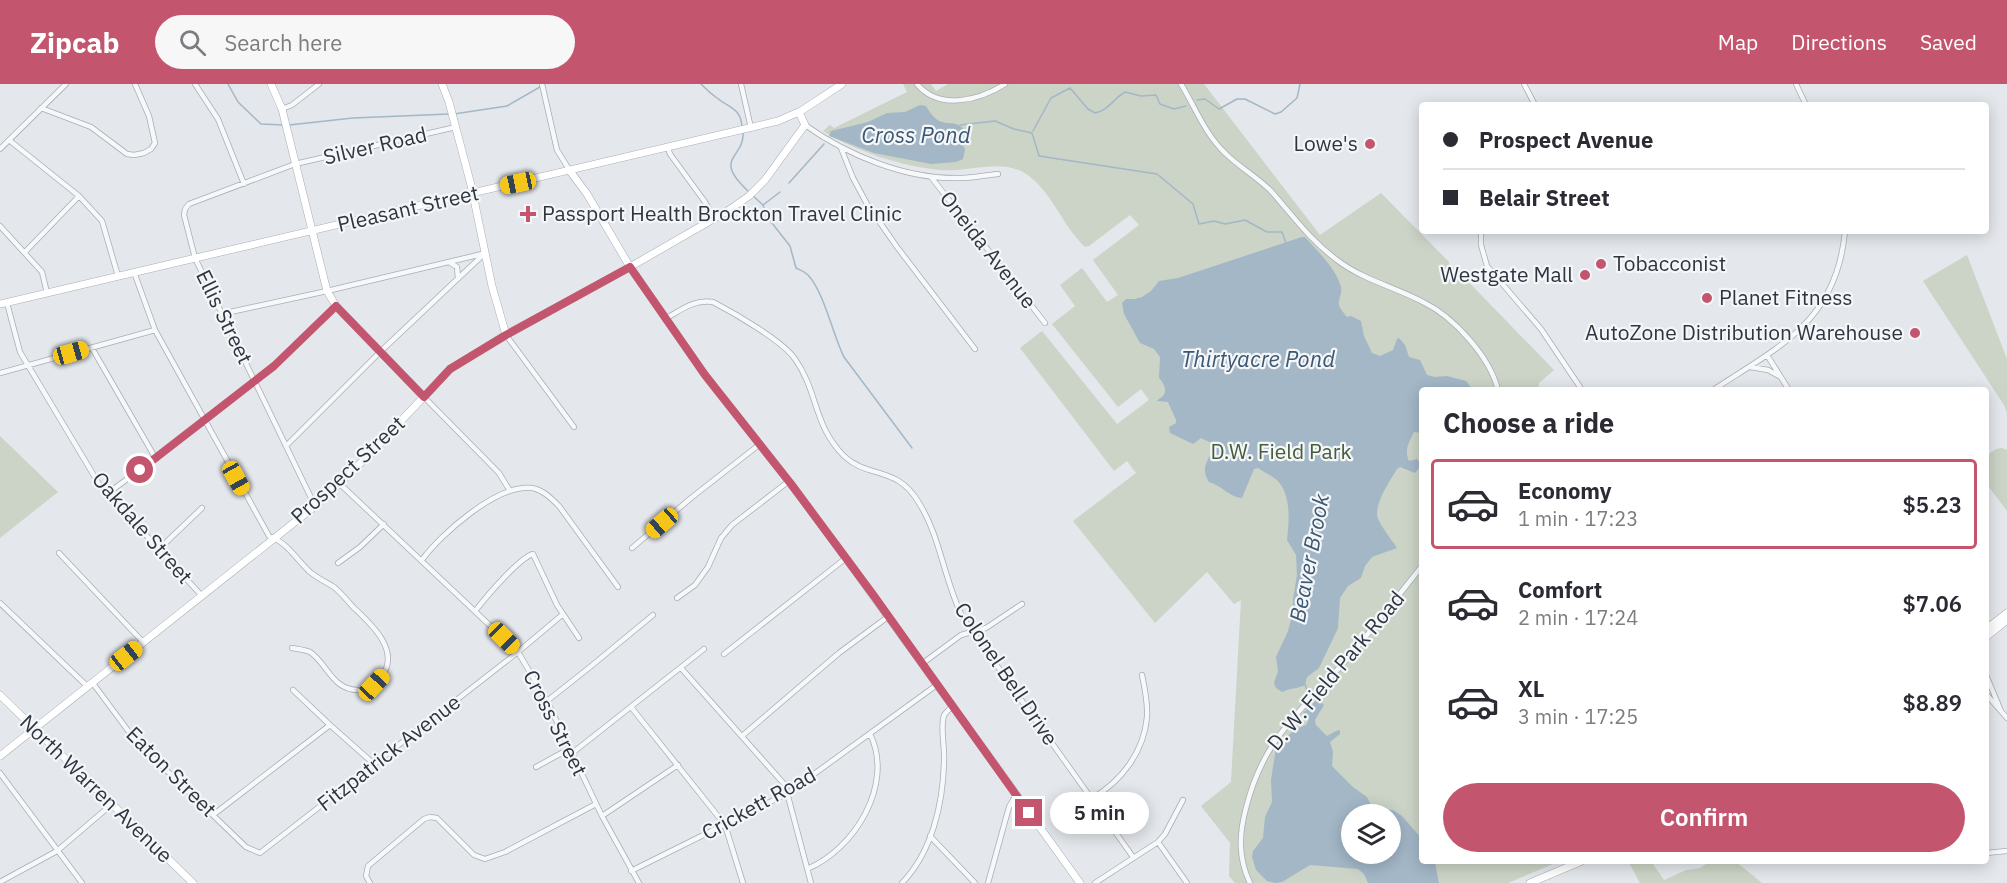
<!DOCTYPE html>
<meta charset="utf-8">
<style>
body{margin:0;font-family:"IBM Plex Sans",sans-serif;background:#f7f7f7;color:#2b2b33;height:100vh;display:flex;flex-direction:column;font-size:22px;white-space:nowrap}
*{box-sizing:border-box;margin:0}
p{font-size:20px;color:#7c7c81}
.icon{flex:none;width:33px;height:33px;fill:none;stroke:currentColor;stroke-width:2;stroke-linecap:round;stroke-linejoin:round}
.map{position:relative;flex:1;overflow:hidden}
.drawer{position:absolute;left:1419px;top:303px;width:570px;height:477px;display:flex;flex-direction:column;background:#fff;border-radius:6px;box-shadow:0 3px 15px #0003}
.drawer>*{flex:none}
.hud{position:absolute;left:1419px;top:18px;width:570px;height:132px;border-radius:6px;box-shadow:0 3px 15px #0003;display:grid;align-content:center;height:132px;padding:0 24px;background:#fff}
.tools{position:absolute;left:1341px;top:720px;display:grid;gap:12px}
.tools a{display:grid;place-items:center;width:60px;height:60px;border-radius:50%;background:#fff;box-shadow:0 3px 15px #0003;font-size:30px}
.end{position:absolute;width:27px;height:27px;margin:-14px;border:8px solid #c3566e;background:#fff;box-shadow:0 0 0 3px #fff}
.from{border-radius:50%}
.bubble{position:absolute;height:42px;border-radius:21px;background:#fff;box-shadow:0 3px 15px #0003;font-size:20px;font-weight:600;line-height:42px;text-align:center}
.car{position:absolute;width:18px;height:36px;margin:-18px -9px;border-radius:8px;box-shadow:0 0 4px 2px #0007;background:linear-gradient(#f5c518 24%,#345 0 40%,#f5c518 0 76%,#345 0 86%,#f5c518 0)}
.hud b{display:flex;align-items:center;gap:21px;height:57px;font-size:22px}
.hud b+b{border-top:2px solid #e1e1e2}
.hud i{width:15px;height:15px;background:#2b2b33}
ul{padding:0;list-style:none}
li{display:flex;align-items:center;gap:18px;height:90px;margin:0 12px 9px;padding:0 12px;border:3px solid transparent;border-radius:6px}
li div{flex:1}
li b{display:block;font-size:22px}
li em{font-style:normal;font-weight:600}
li.current{border-color:#c3566e}
li>.icon{width:54px;height:54px;stroke-width:1.5}
h2{padding:0 24px;font-size:27px;line-height:72px}
.action{display:flex;gap:12px;margin-top:auto;padding:12px 24px}
.action a{flex:1;height:69px;border-radius:36px;background:#c3566e;color:#fff;font-size:24px;font-weight:600;line-height:69px;text-align:center}
header{display:flex;align-items:center;gap:36px;box-sizing:border-box;height:84px;padding:0 30px;background:#c3566e;color:#fff}
header strong{font-size:28px}
nav{display:flex;gap:33px;margin-inline-start:auto;font-size:21px}
.search{width:420px;height:54px;background:#f7f7f7;display:flex;align-items:center;gap:15px;box-sizing:border-box;padding:0 21px;border-radius:33px;color:#7c7c81;font-size:22px}
.map>svg:first-child{display:block}
</style>
<header>
<strong>Zipcab</strong>
<div class="search"><svg class="icon" aria-label="search" viewBox="0 0 24 24"><circle cx="10" cy="10" r="6"/><path d="M15 15l6 6"/></svg>Search here</div>
<nav><a>Map</a><a>Directions</a><a>Saved</a></nav>
</header>
<div class="map">
<svg width="2007" height="799" viewBox="0 0 2007 799">
<rect width="100%" height="100%" fill="#e4e7eb"/>
<path fill="#cbd4c6" fill-rule="evenodd" d="M903,0H931L936,7L948,0H1204L1320,151L1381,109L1449,178V180L1454,183L1554,286L1539,299L1538,306H1422V777H1560L1508,799H1235L1229,792L1230,759L1201,722L1231,698L1241,516L1234,520L1207,488L1155,539L1073,437L1136,389L1127,377L1114,387L1020,264L1042,247L1117,340L1149,316L1141,305L1118,323L1052,240L1075,222L1060,201L1082,184L1107,218L1118,211L1093,176L1139,141L1130,131L1089,162L1085,163C1061,141 1051,104 1023,88C999,75 968,88 941,86C904,83 854,67 823,47L830,41L834,44L907,8ZM1352,730H1390V770H1352Z
M1967,171L2007,275V329L2004,321L1923,197Z
M0,352L58,408L0,454Z
M2002,364L2007,366V427L1989,403L1986,405V372L1996,365Z
M1628,777H1651L1664,796L1686,786L1700,784L1711,777H1735L1762,799H1640Z"/>
<path fill="#a3b7c7" fill-rule="evenodd" d="M920,21L926,22C941,49 951,32 964,45L957,52L965,65L963,75L956,78L931,80L874,69L829,52L831,47L868,38L887,29L905,28Z
M1302,153H1305C1319,169 1335,183 1341,203C1342,209 1340,211 1339,217C1337,222 1344,229 1347,233L1351,232L1361,237L1364,252L1372,269L1380,272L1393,266L1397,255L1399,254L1405,261L1409,273L1420,276L1427,291L1435,293L1447,292L1466,297L1473,306H1422V349L1414,348C1409,358 1404,366 1409,377L1417,375L1420,379L1419,384L1415,389L1400,383L1397,385C1390,397 1377,415 1377,430C1377,438 1392,456 1397,464L1372,473L1365,482L1361,494L1348,502L1340,514L1338,544L1319,584L1307,593L1305,601C1297,605 1290,604 1282,608L1276,604L1274,599L1278,587L1276,573L1288,547L1293,528V515L1297,491L1296,471L1287,456C1289,438 1291,417 1281,401C1276,393 1265,389 1258,384L1254,385L1242,414C1229,413 1221,401 1209,398C1201,386 1206,377 1214,366L1213,360L1201,354L1193,360L1170,349L1169,343L1176,339V336L1168,318L1157,317C1158,315 1161,314 1163,312C1168,306 1163,298 1159,294L1160,273L1154,265L1140,259L1124,230L1122,219L1126,215H1135L1142,213L1151,207L1159,197L1178,194Z
M1317,615L1324,621L1315,636L1316,641L1327,652L1336,647L1340,646V650L1330,658L1333,668L1332,682L1353,703L1367,713L1371,721L1378,725L1393,726L1402,732L1422,755V777L1435,778L1439,799H1368L1364,790L1358,785L1310,781L1282,798L1275,799L1267,797L1256,786L1252,773L1253,767L1263,754L1265,733L1272,718L1271,696L1276,664L1294,646L1306,641L1309,635L1303,629ZM1390,730V770H1352V730Z"/>
<g fill="none" stroke-linecap="round" stroke-linejoin="round">
<path stroke="#a3b7c7" stroke-width="1.5" d="M228,0L238,18L261,40L284,41
M701,0C706,5 711,10 717,14C729,24 741,24 742,43
M1197,16L1205,15L1219,25L1237,15H1245L1275,30L1281,28L1297,14L1300,0
M454,30L507,22L545,0
M289,41L353,34L449,30
M960,41L995,37L1014,45L1032,49L1039,72L1157,90L1193,120L1199,140L1214,137L1225,140L1245,136L1267,148H1282L1286,159
M1033,47L1051,14L1070,4L1088,25L1095,29C1109,26 1114,14 1125,8L1141,12L1156,11L1160,20L1174,25L1186,22
M743,48C745,75 711,73 749,108
M789,99L824,60
M752,111L763,121L780,108
M763,121L768,134L790,162L796,184C800,186 805,188 808,191C824,208 833,251 844,273L912,364
M1305,600L1309,613"/>
<g stroke="#a9aeb5" stroke-width="6">
<path id="street" d="M195,0L218,35L244,100
M542,0L557,66L570,87
M741,0L751,44
M917,0C939,27 980,16 1005,0
M1181,0C1195,23 1205,50 1225,69C1239,83 1257,93 1271,107C1293,132 1309,155 1337,176C1363,196 1395,203 1423,218C1454,233 1490,273 1498,306
M1524,0L1535,21
M1796,0L1806,21
M41,24L91,43L127,70L134,71L144,69L151,65L155,59L149,32L135,0
M282,25L292,21L319,0
M805,41C849,72 907,96 962,94C974,94 986,91 998,90
M9,56L79,112L102,137L118,192
M668,64L670,70L705,118L714,135
M841,64L853,94L867,120L897,163L975,265
M0,65L66,0
M931,93L1045,239
M0,142L42,188L47,209
M1481,147V161L1487,182L1541,245L1582,306
M25,168L79,112
M449,178L457,183L458,194
M134,188L155,246L269,452C287,458 297,476 310,488C317,494 326,498 334,503C341,509 347,516 353,523C370,539 401,566 382,592C377,599 368,606 360,606C332,607 328,580 310,568C305,566 297,565 292,564
M7,219L20,268L99,400L202,512
M221,230L327,207L482,170
M665,235C681,226 694,215 713,218C734,229 783,257 795,275C818,307 813,341 844,372C868,395 897,381 919,419C941,454 944,497 963,534L1133,773
M506,251L574,343
M92,264L156,375
M1767,271L1789,306
M1750,283L1768,286L1779,292
M0,289L155,246
M1713,306C1780,262 1837,237 1845,147
M424,313L499,389L510,407
M286,362L380,268L485,169
M340,400L518,568L547,617L602,732L639,799
M107,410L205,337L274,282L336,222
M315,422L195,174L184,131L185,125L189,120L295,80L456,43
M632,464L691,414L760,360
M158,466L202,424
M59,469L143,558
M422,476C441,450 497,400 532,404C543,406 551,414 559,422L618,503
M338,479L360,463L384,440
M677,514L695,501L708,483L721,454L732,441L789,397
M0,519L87,602
M476,526C486,513 519,474 533,470L557,521L579,554
M724,570L846,474
M923,579L961,551L986,544L1022,520
M681,584L785,701L811,799
M1986,591L2001,627
M92,598L135,656L246,763L260,769L518,568L562,531
M293,606L330,641
M1986,610L2007,634
M547,617L590,583L653,531
M631,623L725,741L743,799
M742,652L839,569L889,532
M571,670L704,565
M536,683L569,665
M0,689L82,799
M1091,715C1121,698 1144,668 1147,633C1148,619 1145,605 1142,591
M213,731L330,641L374,680
M602,732L678,681
M930,752L975,799
M1158,758L1187,799
M1986,769L2007,767
M807,785C854,766 895,700 870,650
M631,787L788,709L938,600
M0,798L57,767L112,720
M370,799L366,792L368,782L424,735L430,733L437,734L474,771L485,775L505,768L596,720
M902,799C932,768 943,720 944,678C945,664 941,650 943,636L944,631L953,621
M988,799L1009,723L1016,711
M1095,799L1158,758L1165,750L1183,716
M1250,799C1238,774 1239,750 1246,724C1264,652 1302,627 1347,575C1373,545 1397,513 1422,482"/>
</g>
<g stroke="#a9aeb5" stroke-width="8">
<path id="secondary" d="M271,0L282,25L327,207L336,222L424,313
M442,0L449,18L471,101L492,202L506,251
M570,87L587,110L630,183L705,291L791,400L846,474L1080,799
M0,220L778,37L801,27L842,0
M1986,545L2007,529
M1986,553L2007,536
M0,611L193,799
M0,672L315,422L367,373L450,285L506,251L630,183L729,126L749,112L765,96L805,41L799,28
M1530,799L1582,777"/>
</g>
<use href="#street" stroke="#f7f8f9" stroke-width="4.5"/>
<use href="#secondary" stroke="#fff" stroke-width="7"/>
</g>
<g fill="none" stroke-linecap="round" stroke-linejoin="round">
<path stroke="#c3566e" stroke-width="8" d="M140,386L274,282L336,222L424,313L450,285L506,251L630,183L705,291L791,400L874,512L1029,729"/>
</g>
<g fill="#c3566e" stroke="#f4f6f8" stroke-width="2">
<circle cx="1370" cy="60" r="6"/>
<path d="M525 121h6v6h6v6h-6v6h-6v-6h-6v-6h6z"/>
<circle cx="1601" cy="180" r="6"/>
<circle cx="1585" cy="191" r="6"/>
<circle cx="1707" cy="214" r="6"/>
<circle cx="1915" cy="249" r="6"/>
</g>
<g text-anchor="middle" stroke-width="4.5" stroke-linejoin="round" paint-order="stroke">
<g font-size="21" fill="#2d3642" stroke="#f4f6f8" text-anchor="end">
<text x="1358" y="67">Lowe's</text>
<text x="542" y="137" text-anchor="start">Passport Health Brockton Travel Clinic</text>
<text x="1613" y="187" text-anchor="start">Tobacconist</text>
<text x="1573" y="198">Westgate Mall</text>
<text x="1719" y="221" text-anchor="start">Planet Fitness</text>
<text x="1903" y="256">AutoZone Distribution Warehouse</text>
</g>
<g font-size="21" fill="#2d3642" stroke="#f4f6f8">
<text transform="translate(375 62) rotate(-13)" y="7">Silver Road</text>
<text transform="translate(408 125) rotate(-13)" y="7">Pleasant Street</text>
<text transform="translate(988 166) rotate(52)" y="7">Oneida Avenue</text>
<text transform="translate(224 233) rotate(64)" y="7">Ellis Street</text>
<text transform="translate(348 386) rotate(-43)" y="7">Prospect Street</text>
<text transform="translate(142 444) rotate(49)" y="7">Oakdale Street</text>
<text transform="translate(1336 587) rotate(-50)" y="7">D. W. Field Park Road</text>
<text transform="translate(1006 590) rotate(56)" y="7">Colonel Bell Drive</text>
<text transform="translate(555 639) rotate(63)" y="7">Cross Street</text>
<text transform="translate(389 669) rotate(-38)" y="7">Fitzpatrick Avenue</text>
<text transform="translate(171 688) rotate(45)" y="7">Eaton Street</text>
<text transform="translate(96 705) rotate(44)" y="7">North Warren Avenue</text>
<text transform="translate(759 720) rotate(-29)" y="7">Crickett Road</text>
</g>
<g font-size="21" fill="#445d3c" stroke="#f4f6f8">
<text x="1281" y="375">D.W. Field Park</text>
</g>
<g font-size="22" font-style="italic" fill="#3b5773" stroke="#f4f6f8">
<text x="916" y="59">Cross Pond</text>
<text x="1258" y="283">Thirtyacre Pond</text>
<text transform="translate(1309 474) rotate(-79)" y="8">Beaver Brook</text>
</g>
</g>
</svg>
<div class="tools">
<a><svg class="icon" aria-label="layers" viewBox="0 0 24 24"><path d="M12 4l9 5-9 5-9-5zM3 14l9 5 9-5"/></svg></a>
</div>
<i class="end from" style="left:140px;top:386px"></i>
<i class="end" style="left:1029px;top:729px"></i>
<div class="bubble" style="left:1050px;top:708px;width:99px">5 min</div>
<i class="car" style="left:518px;top:99px;rotate:258deg"></i>
<i class="car" style="left:71px;top:269px;rotate:74deg"></i>
<i class="car" style="left:236px;top:394px;rotate:151deg"></i>
<i class="car" style="left:662px;top:439px;rotate:229deg"></i>
<i class="car" style="left:504px;top:554px;rotate:135deg"></i>
<i class="car" style="left:126px;top:572px;rotate:52deg"></i>
<i class="car" style="left:374px;top:601px;rotate:43deg"></i>
<div class="hud">
<b><i class="from"></i>Prospect Avenue</b>
<b><i></i>Belair Street</b>
</div>
<section class="drawer">
<h2>Choose a ride</h2>
<ul>
<li class="current"><svg class="icon" aria-label="car" viewBox="0 0 24 24"><path d="M5 17H2v-5l4-1 3-4h7l3 4 3 1v5h-3M9 17h6M6 11h13"/><circle cx="7" cy="17" r="2"/><circle cx="17" cy="17" r="2"/></svg><div><b>Economy</b><p>1 min · 17:23</p></div><em>$5.23</em></li>
<li><svg class="icon" aria-label="car" viewBox="0 0 24 24"><path d="M5 17H2v-5l4-1 3-4h7l3 4 3 1v5h-3M9 17h6M6 11h13"/><circle cx="7" cy="17" r="2"/><circle cx="17" cy="17" r="2"/></svg><div><b>Comfort</b><p>2 min · 17:24</p></div><em>$7.06</em></li>
<li><svg class="icon" aria-label="car" viewBox="0 0 24 24"><path d="M5 17H2v-5l4-1 3-4h7l3 4 3 1v5h-3M9 17h6M6 11h13"/><circle cx="7" cy="17" r="2"/><circle cx="17" cy="17" r="2"/></svg><div><b>XL</b><p>3 min · 17:25</p></div><em>$8.89</em></li>
</ul>
<div class="action"><a>Confirm</a></div>
</section>
</div>
